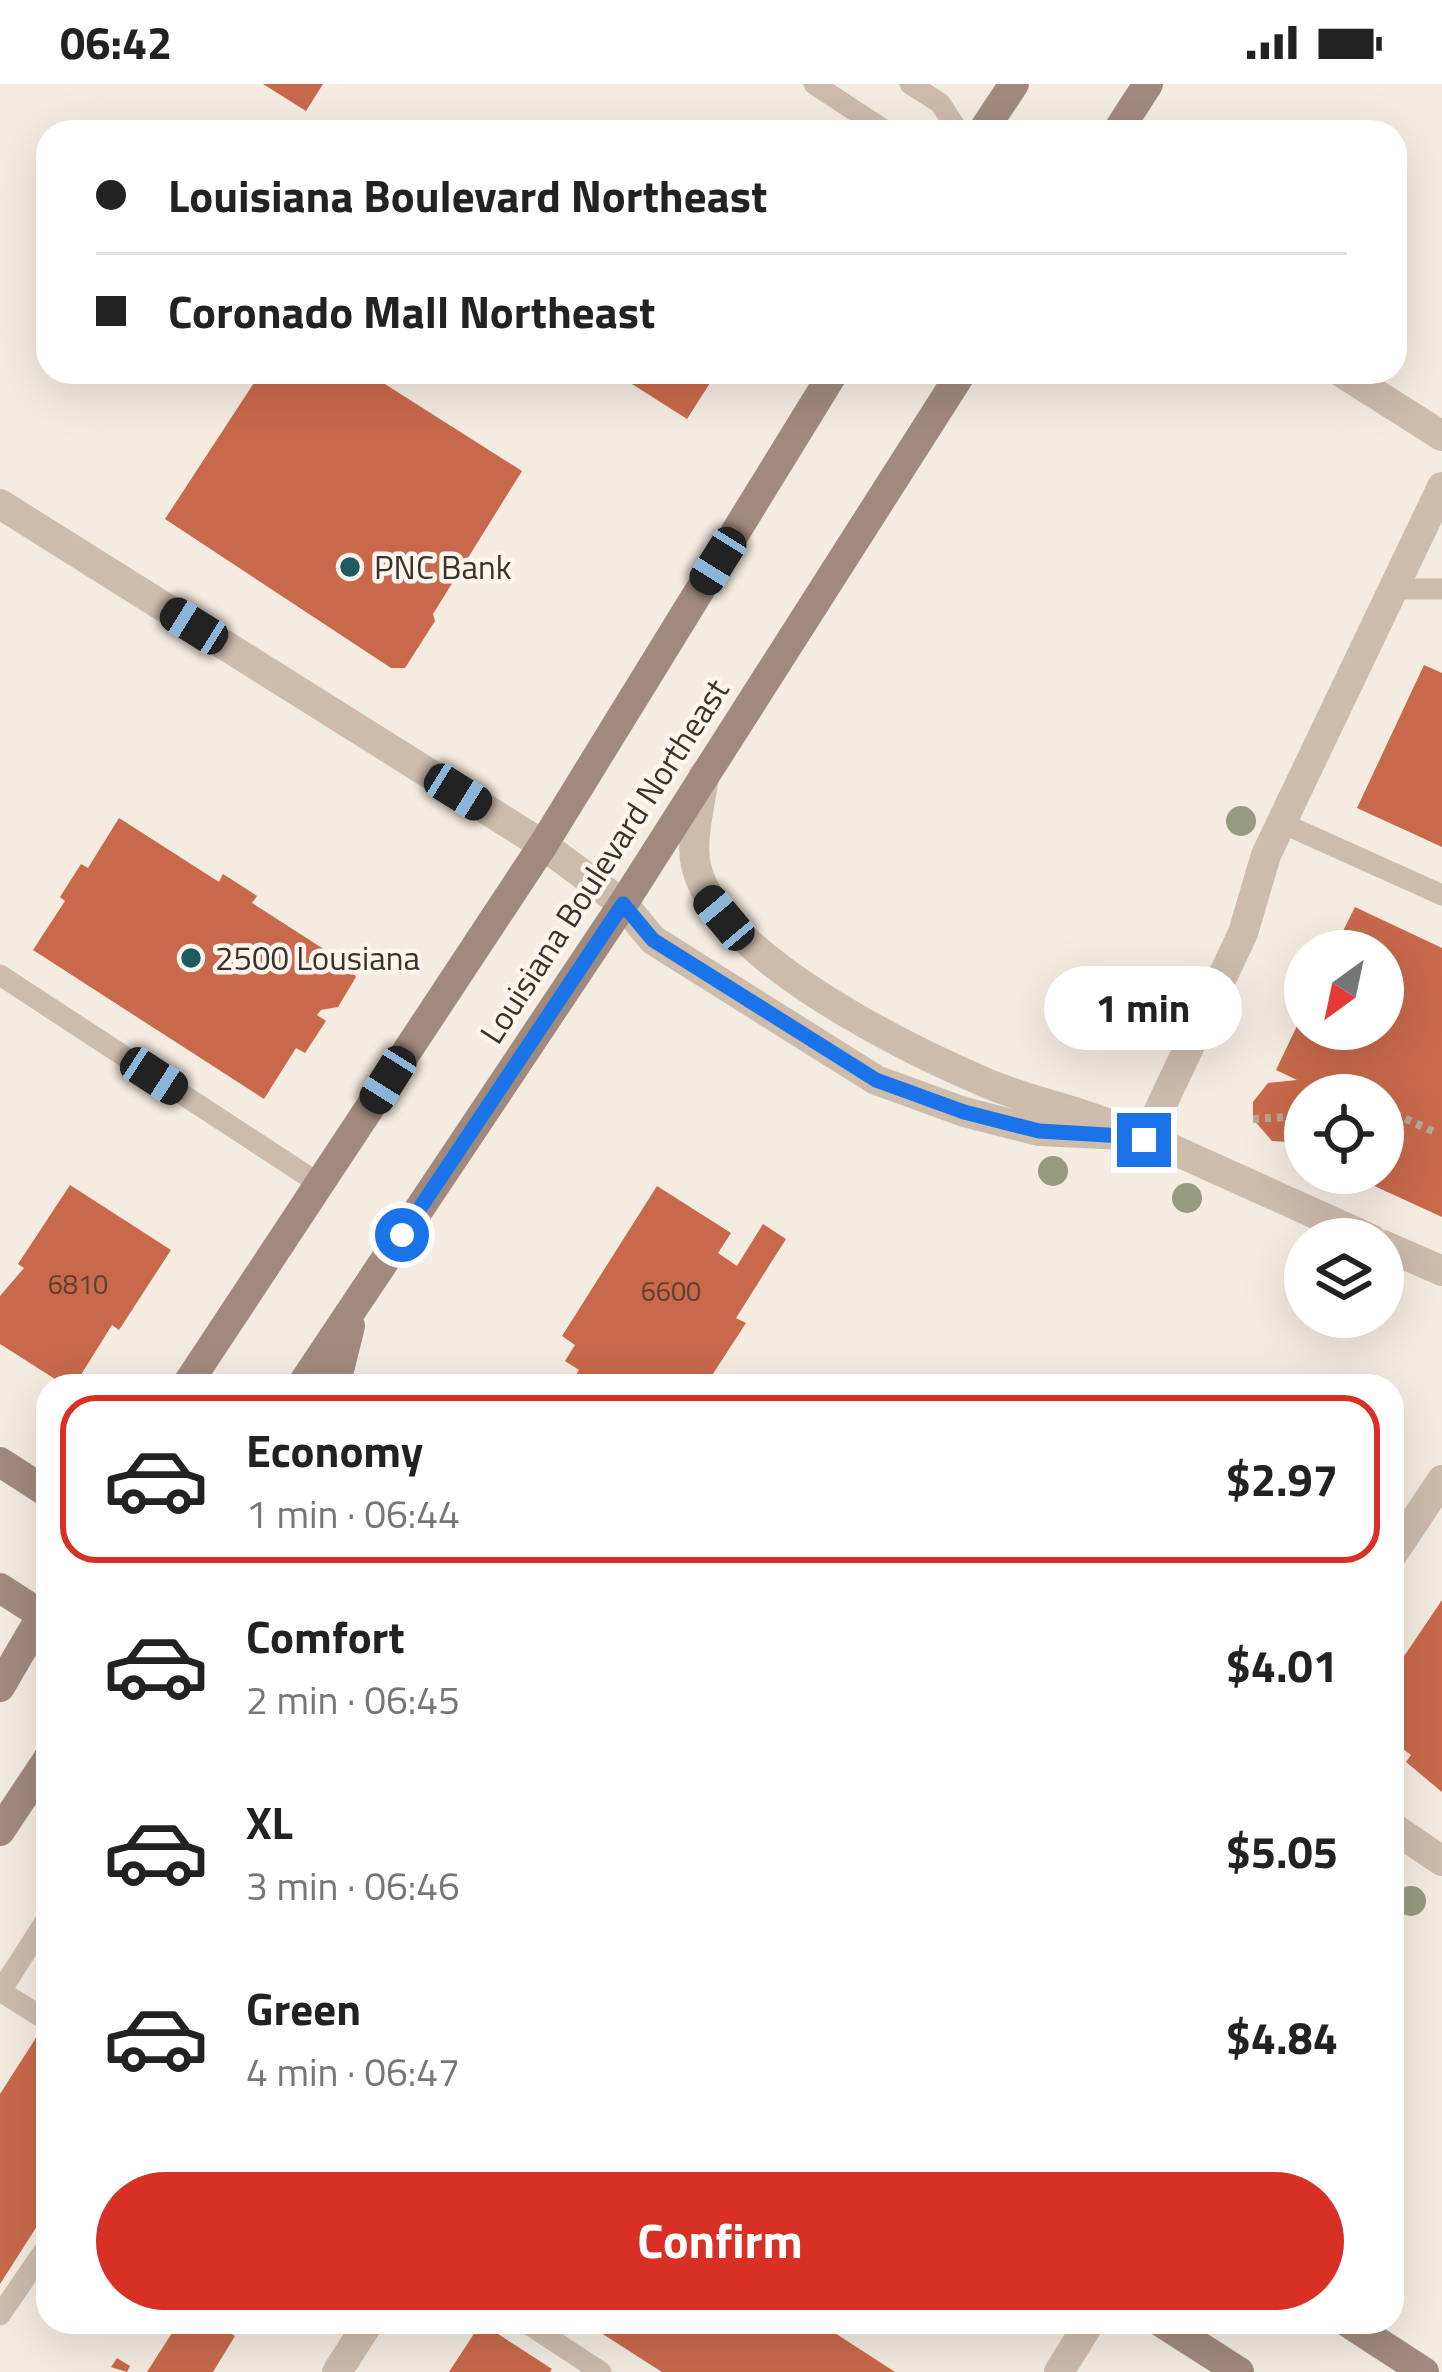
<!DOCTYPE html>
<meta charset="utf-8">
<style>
body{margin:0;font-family:"Titillium Web",sans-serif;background:#f2f2f2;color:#222;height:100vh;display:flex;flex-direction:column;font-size:45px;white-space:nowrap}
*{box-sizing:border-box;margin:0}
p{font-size:39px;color:#767676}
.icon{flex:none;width:66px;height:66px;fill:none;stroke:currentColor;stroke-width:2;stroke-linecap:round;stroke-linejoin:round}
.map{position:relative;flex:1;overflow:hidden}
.sheet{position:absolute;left:36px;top:1290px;width:1368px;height:960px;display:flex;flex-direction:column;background:#fff;border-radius:36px;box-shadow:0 12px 48px #0002}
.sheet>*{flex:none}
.banner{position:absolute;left:36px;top:36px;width:1371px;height:264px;border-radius:36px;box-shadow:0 12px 48px #0002;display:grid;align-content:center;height:264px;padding:0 60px;background:#fff}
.needle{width:78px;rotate:213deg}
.buttons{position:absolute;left:1284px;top:846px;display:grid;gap:24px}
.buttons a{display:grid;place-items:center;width:120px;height:120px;border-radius:50%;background:#fff;box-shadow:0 12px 48px #0002;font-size:60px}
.end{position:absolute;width:54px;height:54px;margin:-27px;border:15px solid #1a73e8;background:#fff;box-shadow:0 0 0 6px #fff}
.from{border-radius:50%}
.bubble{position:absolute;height:84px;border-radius:42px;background:#fff;box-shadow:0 12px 48px #0002;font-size:39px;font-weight:700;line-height:84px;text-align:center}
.car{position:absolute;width:36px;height:72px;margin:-36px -18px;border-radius:15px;box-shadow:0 0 9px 3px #0007;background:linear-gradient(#222 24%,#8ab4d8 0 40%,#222 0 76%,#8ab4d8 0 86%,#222 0)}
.banner b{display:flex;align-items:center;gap:42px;height:114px;font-size:45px}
.banner b+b{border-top:3px solid #e0e0e0}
.banner i{width:30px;height:30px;background:#222}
ul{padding:21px 0 0;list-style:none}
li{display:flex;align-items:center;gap:36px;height:168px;margin:0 24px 18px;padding:0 36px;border:6px solid transparent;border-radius:36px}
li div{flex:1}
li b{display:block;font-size:45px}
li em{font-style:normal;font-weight:700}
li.on{border-color:#d93025}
li>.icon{width:108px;height:108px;stroke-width:1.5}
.button{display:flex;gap:24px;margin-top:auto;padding:24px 60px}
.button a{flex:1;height:138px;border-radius:72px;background:#d93025;color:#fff;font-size:48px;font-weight:700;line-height:138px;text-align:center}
.status{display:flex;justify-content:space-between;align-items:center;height:84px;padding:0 60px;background:#fff;direction:ltr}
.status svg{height:33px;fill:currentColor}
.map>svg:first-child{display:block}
</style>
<div class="status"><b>06:42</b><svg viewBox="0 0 49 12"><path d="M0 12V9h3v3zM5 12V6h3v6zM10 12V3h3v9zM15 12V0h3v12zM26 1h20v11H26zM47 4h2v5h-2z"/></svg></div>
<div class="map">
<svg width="1442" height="2288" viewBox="0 0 1442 2288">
<rect width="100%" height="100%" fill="#f4ebe1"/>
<path fill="#c8694b" d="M263,0H323L306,27Z
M261,288H366L522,387L433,530L435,537L405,584H391L165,435Z
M613,288H717L687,335Z
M1424,581L1442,589V763L1357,724Z
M119,734L219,798L223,790L257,812L252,819L350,882L356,893L338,923L321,926L317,931L326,937L305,969L296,964L264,1015L33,866L65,817L60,813L81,780L88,784Z
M1355,823L1442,864V1133L1346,1089H1383V1011H1305V1059L1272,1057L1253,1035V1018L1268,999L1297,996L1276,986L1305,925V945H1383V867H1333Z
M70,1101L171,1166L119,1246L112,1241L74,1302H66L0,1260V1212L24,1184L18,1180Z
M657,1102L731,1149L718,1169L737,1182L763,1140L786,1155L736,1234L746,1239L705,1302H569L579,1286L565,1277L575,1261L562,1252Z
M1442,1516V1708L1406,1678L1411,1671L1392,1657V1590Z
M41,1946L48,1951V2125L0,2200V2010Z
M179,2238H213L235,2252L213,2288H147Z
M584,2238H818L895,2288H662Z
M481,2239L552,2285L550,2288H449Z
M117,2274L130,2282L127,2288L111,2283Z"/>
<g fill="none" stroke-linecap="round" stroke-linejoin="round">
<path stroke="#b9a596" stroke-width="8" stroke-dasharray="6 6" stroke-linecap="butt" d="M1383,1029L1391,1028L1437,1049
M1253,1035L1305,1032"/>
<path stroke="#cdbbac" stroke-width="21" d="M814,0L887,48
M910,0L940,19L959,48
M1391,505H1442
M1282,739L1442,811
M0,891L321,1101
M0,1907L48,1937
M0,1908L48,1833
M0,2231L48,2161
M525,2238L601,2288"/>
<path stroke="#cdbbac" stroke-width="30" d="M1341,288L1442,352
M0,420L543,761L623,820L653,856L876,996L964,1028L1039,1047L1124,1051L1165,1062L1371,1155
M704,691C701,718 690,756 696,782C717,872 903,963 984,998C1029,1018 1078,1025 1123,1046
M1145,1056L1243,849L1266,771L1442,403
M1383,1161L1442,1187
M1392,1471L1442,1396
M1392,1743L1442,1777
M337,2288L369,2238
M1059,2288L1090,2238"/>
<path stroke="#a18a7d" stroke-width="30" d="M982,48L1014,0
M1117,48L1148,0
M186,1302L543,761L834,288
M301,1302L623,820L962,288
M335,1302L350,1242
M0,1378L48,1409
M0,1504L48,1535
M0,1603L48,1521
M0,1747L48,1675
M1161,2238L1239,2288
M1347,2238L1424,2288"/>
</g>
<g fill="#969b7f">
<circle cx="1241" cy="737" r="15"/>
<circle cx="1053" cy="1087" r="15"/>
<circle cx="1187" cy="1114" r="15"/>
<circle cx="1411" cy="1817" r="15"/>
</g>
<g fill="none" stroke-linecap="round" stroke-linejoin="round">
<path stroke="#1a73e8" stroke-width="15" d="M402,1151L623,820L653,856L876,996L964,1028L1039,1047L1124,1052L1144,1056"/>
</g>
<g fill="#1f5a5e" stroke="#fbf5ee" stroke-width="4.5">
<circle cx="350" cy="483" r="12"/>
<circle cx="191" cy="874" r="12"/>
</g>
<g text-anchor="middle" stroke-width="9" stroke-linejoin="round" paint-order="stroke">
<g font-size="27" fill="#5e3e33">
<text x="78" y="1210">6810</text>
<text x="671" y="1217">6600</text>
</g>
<g font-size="33" fill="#3b302b" stroke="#fbf5ee" text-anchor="start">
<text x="374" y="495">PNC Bank</text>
<text x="215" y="886">2500 Lousiana</text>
</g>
<g font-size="33" fill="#3b302b" stroke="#fbf5ee">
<text transform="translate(604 777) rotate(-57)" y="12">Louisiana Boulevard Northeast</text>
</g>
</g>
</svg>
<div class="buttons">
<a><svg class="needle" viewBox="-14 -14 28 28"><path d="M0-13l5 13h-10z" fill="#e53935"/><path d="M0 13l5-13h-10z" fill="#767676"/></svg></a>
<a><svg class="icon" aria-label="locate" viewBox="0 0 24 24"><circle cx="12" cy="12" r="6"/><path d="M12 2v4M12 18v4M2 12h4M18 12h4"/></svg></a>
<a><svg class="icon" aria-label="layers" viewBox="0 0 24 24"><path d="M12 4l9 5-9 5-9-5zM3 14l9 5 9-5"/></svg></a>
</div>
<i class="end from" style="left:402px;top:1151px"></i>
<i class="end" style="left:1144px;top:1056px"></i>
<div class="bubble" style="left:1044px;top:882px;width:198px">1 min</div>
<i class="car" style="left:718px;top:477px;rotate:212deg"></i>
<i class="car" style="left:194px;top:542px;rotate:302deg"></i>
<i class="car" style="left:458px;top:708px;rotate:122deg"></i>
<i class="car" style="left:724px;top:834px;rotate:320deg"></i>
<i class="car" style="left:154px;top:992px;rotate:123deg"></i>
<i class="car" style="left:388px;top:996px;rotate:212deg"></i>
<div class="banner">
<b><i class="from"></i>Louisiana Boulevard Northeast</b>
<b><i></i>Coronado Mall Northeast</b>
</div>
<section class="sheet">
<ul>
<li class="on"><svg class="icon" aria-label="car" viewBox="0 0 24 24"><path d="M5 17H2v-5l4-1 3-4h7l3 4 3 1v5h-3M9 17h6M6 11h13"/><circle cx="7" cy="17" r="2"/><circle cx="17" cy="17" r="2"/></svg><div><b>Economy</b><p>1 min · 06:44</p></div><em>$2.97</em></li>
<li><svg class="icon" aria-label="car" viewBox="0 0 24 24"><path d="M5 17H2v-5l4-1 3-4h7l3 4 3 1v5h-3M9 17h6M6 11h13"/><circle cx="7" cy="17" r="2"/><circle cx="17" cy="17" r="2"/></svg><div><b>Comfort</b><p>2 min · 06:45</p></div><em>$4.01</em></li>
<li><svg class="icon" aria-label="car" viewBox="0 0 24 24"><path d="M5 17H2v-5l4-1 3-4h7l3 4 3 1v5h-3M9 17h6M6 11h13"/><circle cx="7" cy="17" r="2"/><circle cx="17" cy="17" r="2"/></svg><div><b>XL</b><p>3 min · 06:46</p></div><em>$5.05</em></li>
<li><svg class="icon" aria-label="car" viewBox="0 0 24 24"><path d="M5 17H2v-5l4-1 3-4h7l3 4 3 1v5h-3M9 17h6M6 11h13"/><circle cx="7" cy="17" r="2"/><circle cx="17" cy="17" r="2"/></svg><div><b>Green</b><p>4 min · 06:47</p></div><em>$4.84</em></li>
</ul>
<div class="button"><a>Confirm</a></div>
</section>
</div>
